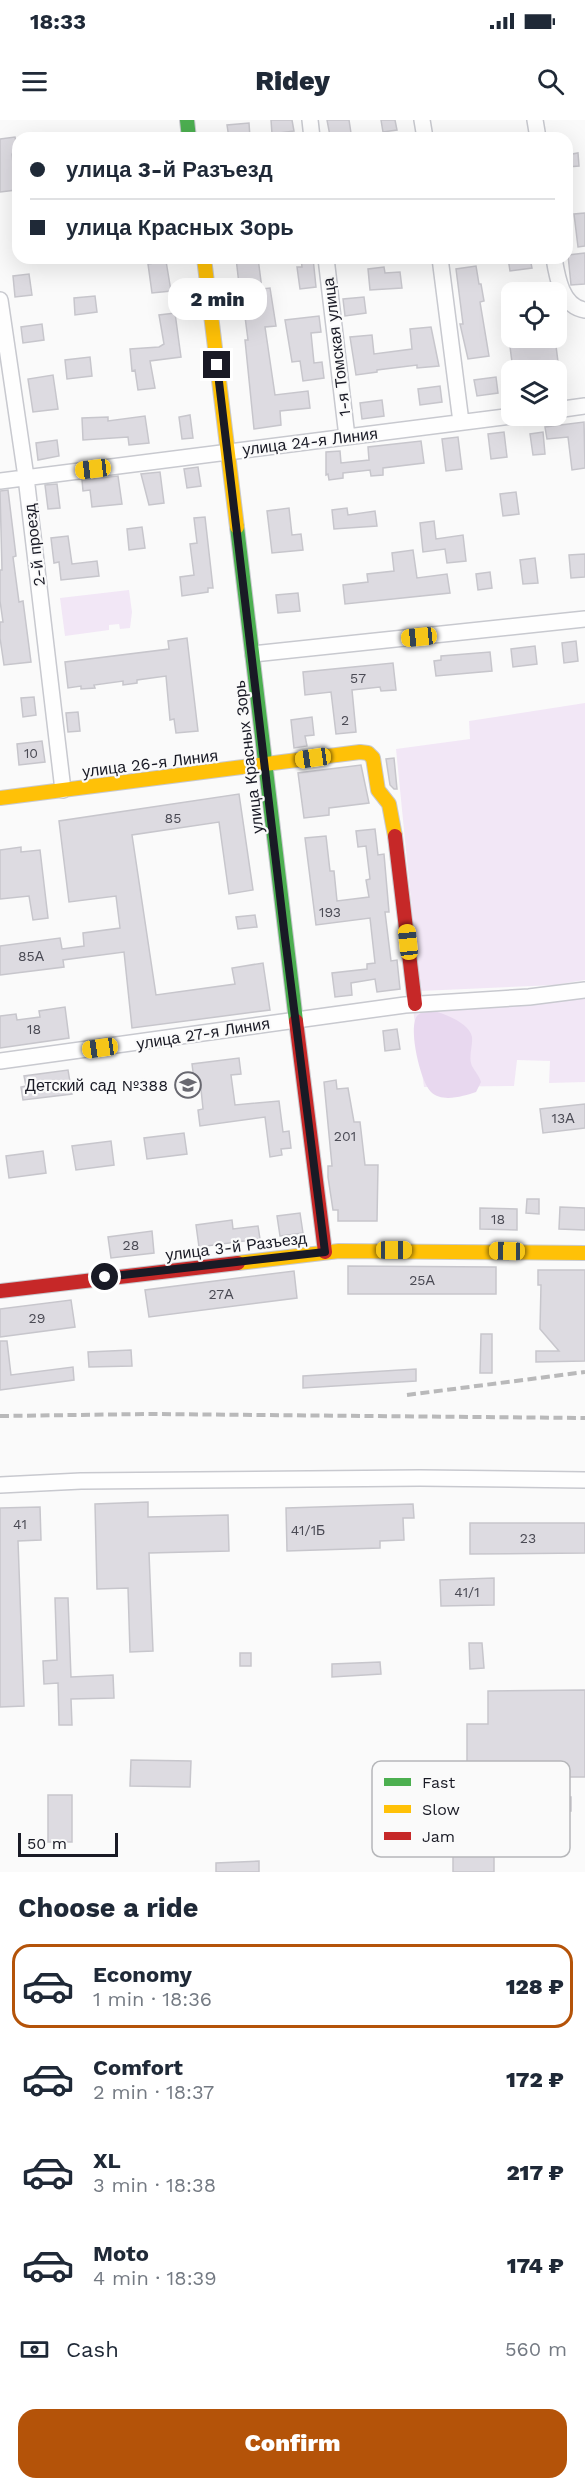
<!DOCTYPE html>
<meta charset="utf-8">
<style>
body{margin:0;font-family:"Work Sans",sans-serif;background:#f6f6f7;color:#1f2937;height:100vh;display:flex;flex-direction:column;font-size:22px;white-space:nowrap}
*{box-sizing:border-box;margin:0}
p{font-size:20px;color:#747a83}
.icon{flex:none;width:33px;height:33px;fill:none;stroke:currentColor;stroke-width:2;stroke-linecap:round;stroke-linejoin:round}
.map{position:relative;height:1752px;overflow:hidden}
.panel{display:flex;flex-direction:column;background:#fff;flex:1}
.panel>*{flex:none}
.hud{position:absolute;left:12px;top:12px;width:561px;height:132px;border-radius:18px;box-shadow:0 6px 24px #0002;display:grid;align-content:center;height:132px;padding:0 18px;background:#fff}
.fabs{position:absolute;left:501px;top:162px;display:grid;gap:12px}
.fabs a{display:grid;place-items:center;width:66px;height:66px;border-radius:12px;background:#fff;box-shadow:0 6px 24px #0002;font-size:30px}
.scale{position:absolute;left:18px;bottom:15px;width:100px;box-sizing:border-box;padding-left:6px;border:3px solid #191a25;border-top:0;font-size:16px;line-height:21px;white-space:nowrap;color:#191a25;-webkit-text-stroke:4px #fafafa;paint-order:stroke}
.end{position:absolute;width:27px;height:27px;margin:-14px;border:8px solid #191a25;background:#fff;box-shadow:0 0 0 3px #fff}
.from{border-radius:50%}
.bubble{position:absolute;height:42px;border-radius:18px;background:#fff;box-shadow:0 6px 24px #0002;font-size:20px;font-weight:800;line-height:42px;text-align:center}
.car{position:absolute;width:18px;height:36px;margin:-18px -9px;border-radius:8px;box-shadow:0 0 4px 2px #0007;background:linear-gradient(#f5c518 24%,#345 0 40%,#f5c518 0 76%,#345 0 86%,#f5c518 0)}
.hud b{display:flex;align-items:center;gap:21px;height:57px;font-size:22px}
.hud b+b{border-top:2px solid #e0e1e3}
.hud i{width:15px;height:15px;background:#1f2937}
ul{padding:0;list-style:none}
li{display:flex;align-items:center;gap:18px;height:84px;margin:0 12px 9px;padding:0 6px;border:3px solid transparent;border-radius:18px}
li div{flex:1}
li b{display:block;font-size:22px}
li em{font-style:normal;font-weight:800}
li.active{border-color:#b45309}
li>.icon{width:54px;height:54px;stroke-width:1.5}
h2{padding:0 18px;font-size:27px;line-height:72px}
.pay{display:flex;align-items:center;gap:15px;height:66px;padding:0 18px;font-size:22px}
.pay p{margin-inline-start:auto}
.button{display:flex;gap:12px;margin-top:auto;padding:12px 18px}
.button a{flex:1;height:69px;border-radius:18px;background:#b45309;color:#fff;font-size:24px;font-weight:800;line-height:69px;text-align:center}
.status{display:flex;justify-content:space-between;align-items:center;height:42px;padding:0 30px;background:#fff;direction:ltr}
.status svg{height:16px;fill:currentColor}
header{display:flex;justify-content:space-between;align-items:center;height:78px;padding:0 18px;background:#fff;font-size:27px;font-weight:800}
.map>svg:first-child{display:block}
</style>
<div class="status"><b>18:33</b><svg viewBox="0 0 49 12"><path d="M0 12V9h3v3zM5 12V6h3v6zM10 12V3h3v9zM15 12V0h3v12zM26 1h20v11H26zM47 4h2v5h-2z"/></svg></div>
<header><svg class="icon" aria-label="menu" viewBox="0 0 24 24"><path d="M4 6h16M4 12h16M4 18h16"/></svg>Ridey<svg class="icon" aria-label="search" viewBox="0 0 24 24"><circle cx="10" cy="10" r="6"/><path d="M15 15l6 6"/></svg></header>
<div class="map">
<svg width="585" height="1752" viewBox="0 0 585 1752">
<rect width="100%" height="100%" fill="#fafafa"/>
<path fill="#f2e7f6" d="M129,470L132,492L130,508L120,509L119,504L109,505V510L65,516L60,478Z
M585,583V860L555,865L420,871L396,629L470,619L469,601Z
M585,874V962L549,963L550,941L517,940L514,966L424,967L413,889Z"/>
<path fill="#e8d8ef" d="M434,891C446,894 470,904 472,917C473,926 468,937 472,946C475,952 479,955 481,962L476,972C464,976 442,983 431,972C420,961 408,908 417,896C421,891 428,892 434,891Z"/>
<path fill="#dddbe1" stroke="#c7c6cc" stroke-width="1.5" d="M271,0H292L294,11L272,14Z
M327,0H349L351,13L330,16Z
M381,0H395L397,10L383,12Z
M249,3L250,18H229L227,5Z
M15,17L18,33L12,34L16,70L0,72V19Z
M578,33L579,46L567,47V35Z
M585,93V126L578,127L574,94Z
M585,133V164L571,165L568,135Z
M236,138H258L262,169L270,168L276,206L265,207L275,275L308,271L310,288L280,291L281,305L254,309L245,220H248L244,189H240L238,173H240Z
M301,138H313L316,167L300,169L297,147H302Z
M508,138H530L532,148L510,151Z
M166,141L171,171L152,173L148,144Z
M476,146L479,164H481L484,181L480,182L489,236L468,239L460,204H463L456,149Z
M384,147L385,153L400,152L402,168L370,170L368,149Z
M29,154L32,175L15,177L13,156Z
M95,176L97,192L75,195L74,178Z
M364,177L366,193L345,196L343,179Z
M175,193L181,237L150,241L155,268L138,270L135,250L132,251L130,229L159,227L164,224L159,195Z
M319,196L321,212L311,213L314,243L322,242L324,258L303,261L300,241L292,242L285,200Z
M42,204L44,220L23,223L21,207Z
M431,207L439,246L417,248V245L377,250V252L356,255L350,217L372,215L374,234L412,229L410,209Z
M522,218H555L559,250H513L509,219Z
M90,237L92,256L67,259L65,240Z
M53,255L58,289L33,292L28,259Z
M496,257L498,273L477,276L474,260Z
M440,266L442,282L420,285L418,269Z
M382,280L384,296L362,299L360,283Z
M190,295L193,318L182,319L179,297Z
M145,296L149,323L129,325L128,317L83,320L82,298L108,297V301Z
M584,302L585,348L572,350L568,317L547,319L545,307Z
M504,312L507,337L491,339L488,314Z
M543,312L545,334L533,335L530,314Z
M458,317L462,349L446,351L442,319Z
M57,320L59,336L38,340L36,323Z
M421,321L424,343L383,348V355L371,356L370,350L343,353V358L329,360L328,354L326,355V332L340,331L341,343L369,340L368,327Z
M198,347L201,366L187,368L184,349Z
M160,352L164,383L149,385L141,354Z
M118,356L122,384L92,387L90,370L83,371L82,360Z
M57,364L60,388L48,389L45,365Z
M8,370L16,436L13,437L19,482L23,481L31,542L4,545L0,518V502H3L0,481V450H2L0,371Z
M516,372L519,394L503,396L500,374Z
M289,388L292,415L301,414L303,430L272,433L267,391Z
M347,388L348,395L375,391L377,406L334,409L332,390Z
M205,397L213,468H208V472L182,476L180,457L194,455L190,424L197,423L194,398Z
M434,401L436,419L463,415L466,441L447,443L445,429L423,432L420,403Z
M142,407L145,428L129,430L127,409Z
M68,416L72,444L97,441L99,456L61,460L59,442L54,443L51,418Z
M413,430L417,458L447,454L450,473L345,484L343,465L368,462L367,454L394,451L392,433Z
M585,434V457L571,458L569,435Z
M535,438L538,463L523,464L520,440Z
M490,452L492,468L478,470L476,454Z
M298,473L300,491L278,493L276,475Z
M187,518L198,611L176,613L174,599L170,600L166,556L137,560V563L123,565V561L94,565L95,568L81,569V566L68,568L65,542L169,529L168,521Z
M576,521L578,541L564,543L562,523Z
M535,526L537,544L513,547L511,529Z
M490,532L492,551L436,556L434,541L441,540V536Z
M393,543L396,570L381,571L380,567L352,570L356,612L336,614L331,572L305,575L303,552Z
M34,577L36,595L23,597L21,578Z
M78,592L80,611L68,612L66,593Z
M312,597L314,615L305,616L307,626L294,628L291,600Z
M42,621L45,642L19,645L17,624Z
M394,638L397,669H394L390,665L386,639Z
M361,645L369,683L329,688V695L304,698L298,653Z
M239,674L253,770L229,774L219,702L132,715L156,875L235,864L232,848L263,843L270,890L132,908L124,832L63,840L64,847L0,855V826L60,818L62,829L84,826L83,813L120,808L116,776L69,782L59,701Z
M375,709L378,735L384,734L389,792H385L391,841L397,840L400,869L377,872L375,859L351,863L352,875L335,877L332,853L367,849V844L375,843L370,798L316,805L305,718L326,716L330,751H334L337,781L369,777L366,760L370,759L366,726L358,727L356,711Z
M21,727V732L40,730L48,798L33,800L29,776L0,779V730Z
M255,795L257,807L238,809L236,797Z
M65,887L69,918L0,928V896L16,894L17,900L40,897L39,891Z
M397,909L400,929L385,931L383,911Z
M239,938L241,954L231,955L235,985L279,981L283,1012L289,1011L291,1028L281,1029L282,1035L270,1037L265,997L200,1006L198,990L203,989L200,959L194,960L192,944Z
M68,950L72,974L23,980L21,967L26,966L24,956Z
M336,960L337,969L348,968L354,1002H360L365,1045H378L377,1101H338V1090H333L328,1057V1046H332L324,962Z
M585,984V1008L543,1013L540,989Z
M184,1013L187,1034L147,1039L144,1018Z
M111,1021L114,1045L76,1050L72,1026Z
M43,1031L46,1053L9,1058L6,1036Z
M527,1079H539V1094L526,1093Z
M560,1087L585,1088V1110L559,1109Z
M480,1088L517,1089V1110L480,1109Z
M300,1093L303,1113L280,1116L277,1096Z
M232,1100L233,1109L258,1106L260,1119L199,1127L196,1105Z
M152,1111L154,1133L111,1138L108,1117Z
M348,1146L496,1147V1174H348Z
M538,1150H585V1241L536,1242V1231H559L540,1209L541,1165H538Z
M294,1151L297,1178L149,1197L145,1170Z
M71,1180L75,1207L0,1217V1189Z
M481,1214H492V1253H480Z
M0,1221H7L11,1255L73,1247L74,1260L0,1270Z
M131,1230L132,1246L89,1247L88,1232Z
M416,1249V1261L303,1268V1256Z
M148,1382V1397L228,1395L229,1431L149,1433L153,1531L130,1532L128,1468L97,1469L95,1384Z
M413,1384L414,1398H403L404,1420L380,1421V1428L287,1431L286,1388Z
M40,1387L41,1420L18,1421L24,1586L0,1587V1388Z
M470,1403H585V1433L470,1434Z
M494,1458V1485L441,1486L440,1460Z
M55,1478H68L71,1557L113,1555L114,1578L71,1579L72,1605H59L58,1563L44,1564L43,1541L57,1540Z
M469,1523H482L484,1548L470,1549Z
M240,1533H251V1546H240Z
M380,1542L381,1554L332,1557V1544Z
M585,1570V1657H562V1677H571V1691H547V1657L467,1658V1604H488V1571Z
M131,1640L191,1641L190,1667L130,1666Z
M48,1675H72V1722H48Z
M453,1736H494V1752H453Z
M259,1741V1752H216V1743Z"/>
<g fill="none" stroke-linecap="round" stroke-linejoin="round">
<g stroke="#c8c9cf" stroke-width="18">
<path id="street" d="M310,0L312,18
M422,0L425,18
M535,0L538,18
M326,138L347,317
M440,138L461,302
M554,138C557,157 562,187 585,190
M0,180L26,357L63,670
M556,290L585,286
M0,361L512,296
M253,534L585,499
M0,941L405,885L529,877L585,870
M0,1365L81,1361L420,1358L585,1360"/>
</g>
<g stroke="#c8c9cf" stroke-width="16">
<path id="fast" d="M187,0L189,18
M237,407L296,901"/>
</g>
<g stroke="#c8c9cf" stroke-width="16">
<path id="slow" d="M204,138L237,407
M0,678L360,632L368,633L373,638L378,670L389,684L395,716
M238,1143L339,1131L585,1133"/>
</g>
<g stroke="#c8c9cf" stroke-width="16">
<path id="jam" d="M395,716L415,884
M296,901L325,1132
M0,1171L238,1143"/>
</g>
<use href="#street" stroke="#fefefe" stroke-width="15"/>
<use href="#fast" stroke="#4caf50" stroke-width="14"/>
<use href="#slow" stroke="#ffc107" stroke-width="14"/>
<use href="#jam" stroke="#c62828" stroke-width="14"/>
<path stroke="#b9b9ba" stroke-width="4" stroke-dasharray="9 4.5" stroke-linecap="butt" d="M407,1275L585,1252
M0,1296L149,1294L585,1298"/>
</g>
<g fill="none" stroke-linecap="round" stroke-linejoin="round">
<path stroke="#191a25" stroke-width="8" d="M105,1157L325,1132L285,818L217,245"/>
</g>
<defs>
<g id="school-ring" transform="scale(1.35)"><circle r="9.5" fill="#fafafa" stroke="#686870" stroke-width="1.5"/><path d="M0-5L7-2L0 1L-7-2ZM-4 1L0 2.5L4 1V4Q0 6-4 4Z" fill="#686870"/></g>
</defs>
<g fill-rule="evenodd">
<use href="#school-ring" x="188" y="965"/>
</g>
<g text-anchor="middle" stroke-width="4.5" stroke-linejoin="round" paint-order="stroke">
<g font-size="14" fill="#4a4a54">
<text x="358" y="563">57</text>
<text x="345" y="605">2</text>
<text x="31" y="638">10</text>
<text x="173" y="703">85</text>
<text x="330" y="797">193</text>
<text x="31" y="841">85А</text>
<text x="34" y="914">18</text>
<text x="563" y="1003">13А</text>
<text x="345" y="1021">201</text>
<text x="498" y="1104">18</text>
<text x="131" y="1130">28</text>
<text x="422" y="1165">25А</text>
<text x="221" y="1179">27А</text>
<text x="37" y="1203">29</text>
<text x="20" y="1409">41</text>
<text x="308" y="1415">41/1Б</text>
<text x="528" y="1423">23</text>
<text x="467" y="1477">41/1</text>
</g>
<g font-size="16" fill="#191a25" stroke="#fafafa">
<text transform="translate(336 227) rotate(-97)" y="6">1-я Томская улица</text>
<text transform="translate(310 321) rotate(-7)" y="6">улица 24-я Линия</text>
<text transform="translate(34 425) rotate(-97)" y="6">2-й проезд</text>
<text transform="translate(248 637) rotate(-97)" y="6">улица Красных Зорь</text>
<text transform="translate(150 643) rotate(-7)" y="6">улица 26-я Линия</text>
<text transform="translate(203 913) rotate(-9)" y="6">улица 27-я Линия</text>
<text transform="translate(236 1126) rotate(-7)" y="6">улица 3-й Разъезд</text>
</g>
<g font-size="16" fill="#191a25" stroke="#fafafa" text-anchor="end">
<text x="168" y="971">Детский сад №388</text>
</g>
</g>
<rect x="372" y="1641" width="198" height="96" rx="9" fill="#fafafa" stroke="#b6b7ba" stroke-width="1.5"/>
<rect x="384" y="1658" width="27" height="8" fill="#4caf50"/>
<rect x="384" y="1685" width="27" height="8" fill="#ffc107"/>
<rect x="384" y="1712" width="27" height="8" fill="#c62828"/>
<g font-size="16" fill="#191a25">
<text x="422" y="1668">Fast</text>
<text x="422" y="1695">Slow</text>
<text x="422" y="1722">Jam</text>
</g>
</svg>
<div class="fabs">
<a><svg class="icon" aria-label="locate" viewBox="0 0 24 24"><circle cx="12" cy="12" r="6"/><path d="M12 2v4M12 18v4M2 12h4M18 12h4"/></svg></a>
<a><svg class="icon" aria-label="layers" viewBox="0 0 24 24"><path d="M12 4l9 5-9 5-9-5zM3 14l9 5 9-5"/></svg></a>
</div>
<div class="scale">50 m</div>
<i class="end from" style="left:105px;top:1157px"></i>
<i class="end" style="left:217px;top:245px"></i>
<div class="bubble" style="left:168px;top:158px;width:99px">2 min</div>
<i class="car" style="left:93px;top:349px;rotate:263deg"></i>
<i class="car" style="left:419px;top:517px;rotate:264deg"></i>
<i class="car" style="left:313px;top:638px;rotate:262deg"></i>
<i class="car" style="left:408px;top:822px;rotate:354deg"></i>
<i class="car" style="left:100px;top:928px;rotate:262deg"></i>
<i class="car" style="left:394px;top:1130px;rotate:90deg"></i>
<i class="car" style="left:507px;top:1131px;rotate:271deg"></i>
<div class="hud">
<b><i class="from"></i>улица 3-й Разъезд</b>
<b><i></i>улица Красных Зорь</b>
</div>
</div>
<section class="panel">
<h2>Choose a ride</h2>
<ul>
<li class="active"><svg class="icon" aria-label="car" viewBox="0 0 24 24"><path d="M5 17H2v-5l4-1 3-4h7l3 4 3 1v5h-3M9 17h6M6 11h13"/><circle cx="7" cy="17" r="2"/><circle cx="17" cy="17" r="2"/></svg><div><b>Economy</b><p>1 min · 18:36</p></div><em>128 ₽</em></li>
<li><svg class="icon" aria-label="car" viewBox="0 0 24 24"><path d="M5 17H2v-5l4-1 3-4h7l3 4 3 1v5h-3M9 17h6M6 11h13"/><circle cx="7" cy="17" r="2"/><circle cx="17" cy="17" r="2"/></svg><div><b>Comfort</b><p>2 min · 18:37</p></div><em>172 ₽</em></li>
<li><svg class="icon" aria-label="car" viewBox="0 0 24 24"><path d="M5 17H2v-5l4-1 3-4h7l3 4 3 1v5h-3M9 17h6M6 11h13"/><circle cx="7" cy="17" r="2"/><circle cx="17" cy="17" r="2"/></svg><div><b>XL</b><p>3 min · 18:38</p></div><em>217 ₽</em></li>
<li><svg class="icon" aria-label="car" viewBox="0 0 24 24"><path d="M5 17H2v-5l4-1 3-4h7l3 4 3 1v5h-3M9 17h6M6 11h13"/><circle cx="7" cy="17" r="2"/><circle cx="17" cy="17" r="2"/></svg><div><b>Moto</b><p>4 min · 18:39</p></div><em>174 ₽</em></li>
</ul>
<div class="pay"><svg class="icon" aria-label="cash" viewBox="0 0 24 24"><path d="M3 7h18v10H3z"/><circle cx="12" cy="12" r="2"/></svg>Cash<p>560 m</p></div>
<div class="button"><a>Confirm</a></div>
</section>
